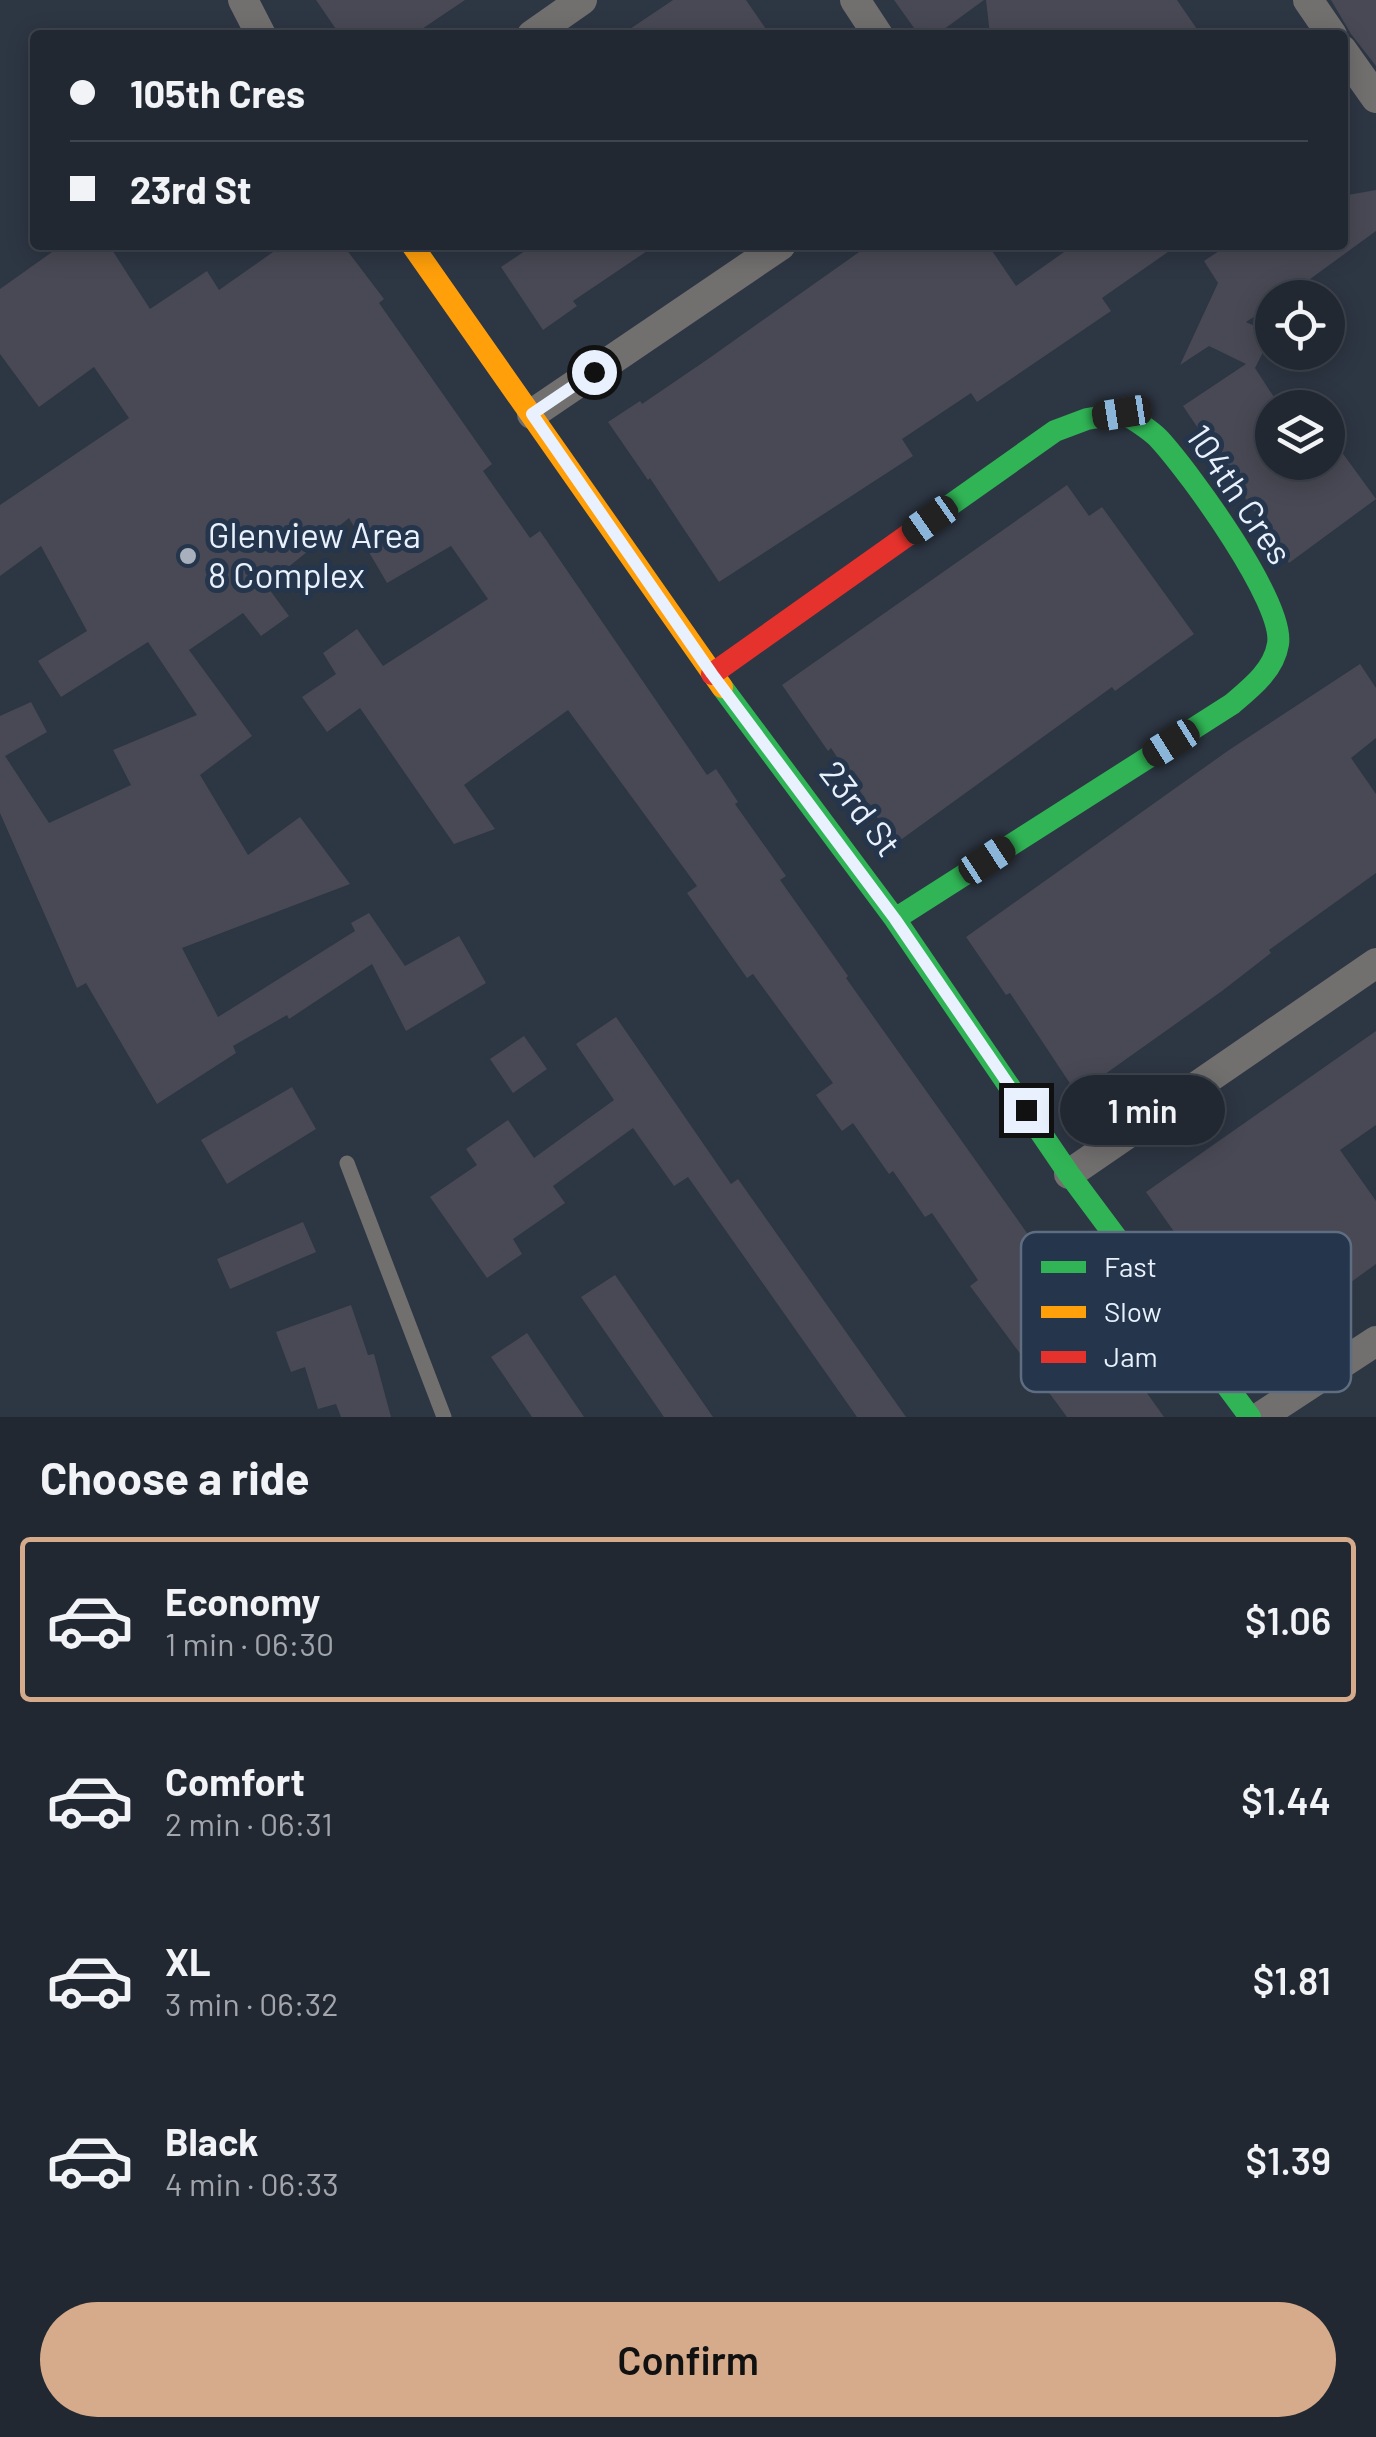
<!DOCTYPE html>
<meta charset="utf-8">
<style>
body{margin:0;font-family:Barlow,sans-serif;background:#2a303a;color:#f1f3f6;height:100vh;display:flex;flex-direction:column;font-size:38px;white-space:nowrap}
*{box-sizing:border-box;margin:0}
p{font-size:32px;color:#a2a6ac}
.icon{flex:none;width:55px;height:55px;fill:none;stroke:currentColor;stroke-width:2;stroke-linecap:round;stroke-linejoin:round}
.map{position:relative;height:1417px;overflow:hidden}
.details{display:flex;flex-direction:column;background:#222832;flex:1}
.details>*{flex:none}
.guide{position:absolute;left:30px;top:30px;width:1318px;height:220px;border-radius:10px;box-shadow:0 5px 25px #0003,0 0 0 2px #3f444d;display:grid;align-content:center;height:220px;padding:0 40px;background:#222832}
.buttons{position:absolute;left:1255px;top:280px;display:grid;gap:20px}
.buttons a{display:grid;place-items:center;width:90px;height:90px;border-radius:50%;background:#222832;box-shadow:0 5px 25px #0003,0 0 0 2px #3f444d;font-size:50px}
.end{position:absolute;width:45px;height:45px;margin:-22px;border:12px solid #e8f1fd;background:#111;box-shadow:0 0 0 5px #111}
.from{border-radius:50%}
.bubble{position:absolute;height:70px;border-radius:35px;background:#222832;box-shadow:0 5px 25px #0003,0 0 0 2px #3f444d;font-size:32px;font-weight:600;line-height:70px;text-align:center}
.car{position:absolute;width:30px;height:60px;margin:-30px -15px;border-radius:12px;box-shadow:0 0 8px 2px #0007;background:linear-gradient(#222 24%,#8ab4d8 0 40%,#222 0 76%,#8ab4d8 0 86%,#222 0)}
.guide b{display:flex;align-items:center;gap:35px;height:95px;font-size:38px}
.guide b+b{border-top:2px solid #3f444d}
.guide i{width:25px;height:25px;background:#f1f3f6}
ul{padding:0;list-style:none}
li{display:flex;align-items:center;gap:30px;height:165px;margin:0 20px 15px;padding:0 20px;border:5px solid transparent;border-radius:10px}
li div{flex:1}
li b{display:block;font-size:38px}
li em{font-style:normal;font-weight:600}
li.current{border-color:#d6ab8b}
li>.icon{width:90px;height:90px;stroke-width:1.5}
h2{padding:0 40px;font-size:45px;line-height:120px}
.cta{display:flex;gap:20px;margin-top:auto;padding:20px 40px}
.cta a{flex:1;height:115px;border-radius:60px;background:#d6ab8b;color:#111;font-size:40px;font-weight:600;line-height:115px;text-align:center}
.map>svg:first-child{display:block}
</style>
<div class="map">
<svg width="1376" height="1417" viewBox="0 0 1376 1417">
<rect width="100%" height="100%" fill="#2d3643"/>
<path fill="#484954" d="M316,0H465L413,35H340Z
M673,0H746L770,35H621Z
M894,0H984L936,35H919Z
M986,0H1177L1201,35H990Z
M1331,0H1376V66L1351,34Z
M1376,190V231L1284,298H1272V305L1246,322L1272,334L1255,368L1281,408H1272V462H1328V444L1333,440L1376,499L1289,563L1183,406L1246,364L1209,346L1180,365L1218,283L1204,261L1228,245H1342V196Z
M62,245H109L150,309L207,271L219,290L283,245H343L384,299L379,303L492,464L483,471L530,538L540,531L707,775L716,769L738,802L735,804L786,876L780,880L848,976L846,978L1066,1288L1068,1286L1118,1357L1120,1355L1164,1417H1067L970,1286L978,1280L932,1213L925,1217L893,1171L889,1174L853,1123L842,1131L816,1095L833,1083L753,974L747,978L687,893L697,886L568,710L464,785L495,829L454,844L360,708L327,732L302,697L336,674L323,653L357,629L383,666L488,599L451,546L387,583L349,518L266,585L289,616L261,636L243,613L189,650L252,736L200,775L248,855L300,817L350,884L182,948L218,1017L355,931L351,923L369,913L405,966L459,936L486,983L406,1031L372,964L289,1019L287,1015L233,1046L236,1053L157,1104L86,983L77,988L0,813V716L31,702L47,732L5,756L49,823L131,785L113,750L197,715L148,642L61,697L38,661L87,631L41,546L0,576V505L129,418L94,367L39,407L0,354V289Z
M534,245H656L573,301L577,306L543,330L501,267Z
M869,245H988L1016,286L1074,245H1178L1102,298L1111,311L977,402L971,393L902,439L913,456L719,582L650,478L648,480L608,422L640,401L642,404L708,359Z
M1067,485L1089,516L1102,507L1194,634L1115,691L1112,687L895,844L831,748L828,751L782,685Z
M1360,664L1376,688V738L1351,758L1376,794V873L1269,950L1271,953L1222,991L1077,1094L1010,993L1006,995L966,937L1229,750Z
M616,1017L731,1184L738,1179L906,1417H857L688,1177L674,1186L633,1128L553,1186L565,1203L513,1239L522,1254L487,1278L430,1197L477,1165L466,1149L508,1120L534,1158L614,1100L576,1044Z
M1376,1031V1125L1340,1150L1376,1201V1264L1347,1285L1351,1290L1321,1311L1318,1307L1257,1349L1146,1192Z
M524,1036L547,1069L513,1093L490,1059Z
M292,1087L316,1129L227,1184L201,1140Z
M303,1222L316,1252L230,1289L217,1259Z
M615,1275L713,1417H664L581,1297Z
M351,1305L368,1355L374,1354L391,1417H341L336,1404L318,1409L305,1367L291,1372L276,1332Z
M527,1333L584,1417H532L491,1357Z"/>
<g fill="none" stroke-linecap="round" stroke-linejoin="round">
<path stroke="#726f6f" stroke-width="15" d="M347,1163L444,1417"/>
<path stroke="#726f6f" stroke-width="30" d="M243,0L261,35
M855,0L878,35
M1308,0L1332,35
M532,35L582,0
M1342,50L1376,98
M532,414L781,245
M1069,1174L1376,963
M1260,1417L1376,1341"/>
<path stroke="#30b455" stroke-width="22" d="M722,687L895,919L1069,1174L1250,1417
M895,919L1232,704C1251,688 1274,670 1278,644C1285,603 1190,473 1160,440C1150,429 1136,421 1123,413L1087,419L1055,431L908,535"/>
<path stroke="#ff9f0a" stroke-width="22" d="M412,245L722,687"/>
<path stroke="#e5322d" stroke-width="22" d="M712,674L908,535"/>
</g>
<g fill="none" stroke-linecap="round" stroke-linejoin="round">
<path stroke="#e8f1fd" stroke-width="12" d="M594,372L532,414L712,674L895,919L1026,1110"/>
</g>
<circle fill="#a7b0bc" stroke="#24354c" stroke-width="4" cx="188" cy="556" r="10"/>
<g text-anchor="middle" stroke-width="10" stroke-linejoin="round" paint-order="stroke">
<g font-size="35" fill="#e8f1fd" stroke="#24354c">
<text transform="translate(1239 495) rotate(56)" y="12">104th Cres</text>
<text transform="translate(860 809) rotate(53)" y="12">23rd St</text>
</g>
<g font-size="35" fill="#e8f1fd" stroke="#24354c" text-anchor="start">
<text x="208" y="548">Glenview Area<tspan x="208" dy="40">8 Complex</tspan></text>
</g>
</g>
<rect x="1021" y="1232" width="330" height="160" rx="15" fill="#24354c" stroke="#5f6d81" stroke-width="2.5"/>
<rect x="1041" y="1261" width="45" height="12" fill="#30b455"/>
<rect x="1041" y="1306" width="45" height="12" fill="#ff9f0a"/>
<rect x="1041" y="1351" width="45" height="12" fill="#e5322d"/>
<g font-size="28" fill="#e8f1fd">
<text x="1104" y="1277">Fast</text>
<text x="1104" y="1322">Slow</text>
<text x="1104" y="1367">Jam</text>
</g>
</svg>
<div class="buttons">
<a><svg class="icon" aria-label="locate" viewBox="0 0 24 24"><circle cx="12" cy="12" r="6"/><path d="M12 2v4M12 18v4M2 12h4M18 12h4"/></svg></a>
<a><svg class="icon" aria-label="layers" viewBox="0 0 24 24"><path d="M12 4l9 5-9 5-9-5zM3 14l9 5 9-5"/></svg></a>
</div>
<i class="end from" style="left:594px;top:372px"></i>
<i class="end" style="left:1026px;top:1110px"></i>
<div class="bubble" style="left:1060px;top:1075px;width:165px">1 min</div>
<i class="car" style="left:1122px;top:413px;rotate:261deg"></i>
<i class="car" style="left:930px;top:520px;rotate:235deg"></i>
<i class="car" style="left:1171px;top:743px;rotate:238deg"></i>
<i class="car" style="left:987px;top:860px;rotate:57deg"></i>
<div class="guide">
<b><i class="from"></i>105th Cres</b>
<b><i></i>23rd St</b>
</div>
</div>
<section class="details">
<h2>Choose a ride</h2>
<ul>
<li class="current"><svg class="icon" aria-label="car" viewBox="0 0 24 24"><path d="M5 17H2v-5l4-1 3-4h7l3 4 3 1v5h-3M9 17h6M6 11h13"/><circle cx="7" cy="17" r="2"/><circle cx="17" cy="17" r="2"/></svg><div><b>Economy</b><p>1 min · 06:30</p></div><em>$1.06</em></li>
<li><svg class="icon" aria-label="car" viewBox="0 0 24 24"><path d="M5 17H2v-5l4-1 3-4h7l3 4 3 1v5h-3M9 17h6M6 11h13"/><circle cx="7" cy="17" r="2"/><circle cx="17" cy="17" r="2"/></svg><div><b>Comfort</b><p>2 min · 06:31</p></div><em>$1.44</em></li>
<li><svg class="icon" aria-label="car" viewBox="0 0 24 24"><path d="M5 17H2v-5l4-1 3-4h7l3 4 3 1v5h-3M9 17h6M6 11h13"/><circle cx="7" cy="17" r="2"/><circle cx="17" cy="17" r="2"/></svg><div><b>XL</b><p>3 min · 06:32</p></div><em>$1.81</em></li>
<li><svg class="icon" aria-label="car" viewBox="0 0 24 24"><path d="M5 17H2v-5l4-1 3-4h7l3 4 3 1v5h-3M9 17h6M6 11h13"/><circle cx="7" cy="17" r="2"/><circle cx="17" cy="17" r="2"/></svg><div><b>Black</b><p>4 min · 06:33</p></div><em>$1.39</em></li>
</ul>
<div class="cta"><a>Confirm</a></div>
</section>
